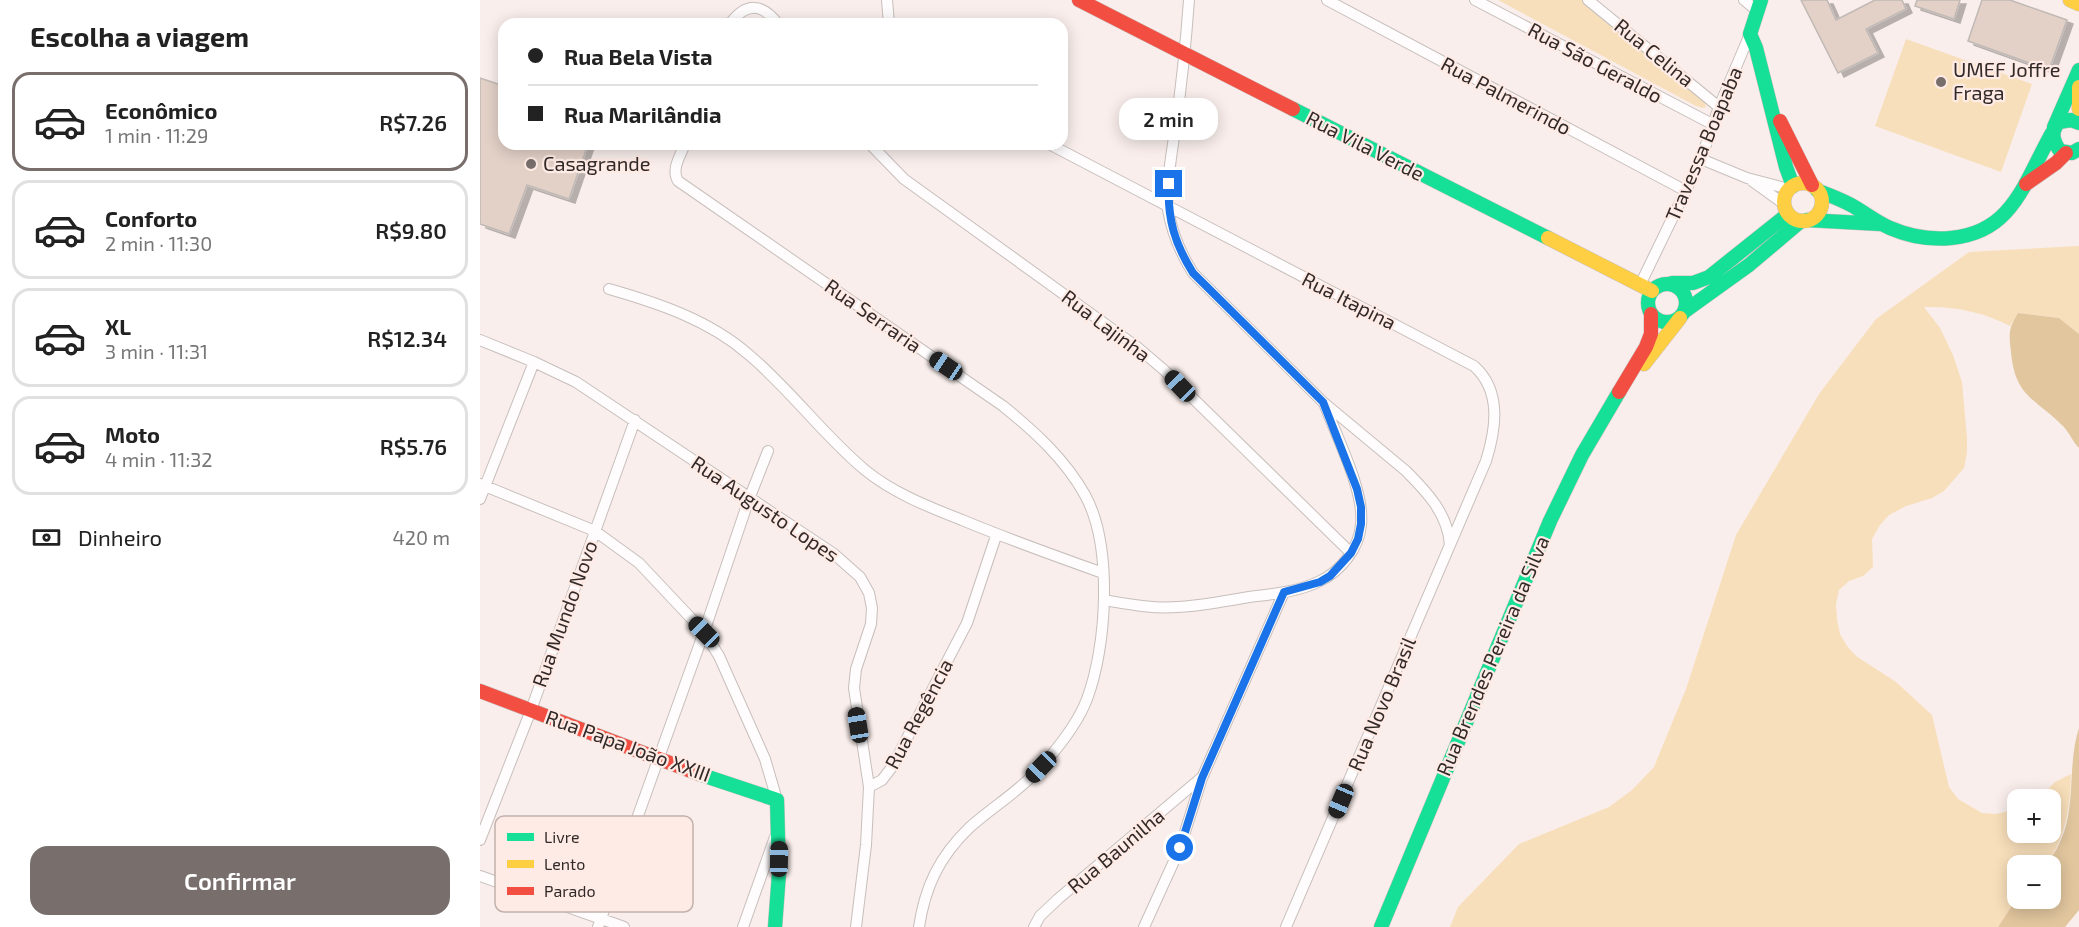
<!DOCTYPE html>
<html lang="pt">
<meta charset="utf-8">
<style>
body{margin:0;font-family:"Exo 2",sans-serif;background:#f6f6f6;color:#222;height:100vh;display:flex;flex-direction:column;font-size:22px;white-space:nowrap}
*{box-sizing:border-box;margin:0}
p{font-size:20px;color:#767676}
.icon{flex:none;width:33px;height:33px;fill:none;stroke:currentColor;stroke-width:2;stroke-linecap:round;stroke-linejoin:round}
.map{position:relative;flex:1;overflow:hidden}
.sheet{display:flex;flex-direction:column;background:#fff;width:480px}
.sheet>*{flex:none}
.guide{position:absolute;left:18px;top:18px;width:570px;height:132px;border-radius:18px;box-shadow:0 3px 15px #0003;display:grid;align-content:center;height:132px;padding:0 30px;background:#fff}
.tools{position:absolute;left:1527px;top:789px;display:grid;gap:12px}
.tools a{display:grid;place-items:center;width:54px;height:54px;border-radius:12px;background:#fff;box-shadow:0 3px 15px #0003;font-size:30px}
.end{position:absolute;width:27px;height:27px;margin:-14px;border:8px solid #1a73e8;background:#fff;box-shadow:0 0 0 3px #fff}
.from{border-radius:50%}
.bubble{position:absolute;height:42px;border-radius:18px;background:#fff;box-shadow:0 3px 15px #0003;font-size:20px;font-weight:600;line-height:42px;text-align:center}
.car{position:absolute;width:18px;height:36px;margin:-18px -9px;border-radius:8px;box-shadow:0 0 4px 2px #0007;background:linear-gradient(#222 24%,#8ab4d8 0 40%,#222 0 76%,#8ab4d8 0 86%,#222 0)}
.guide b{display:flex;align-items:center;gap:21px;height:57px;font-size:22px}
.guide b+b{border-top:2px solid #e0e0e0}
.guide i{width:15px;height:15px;background:#222}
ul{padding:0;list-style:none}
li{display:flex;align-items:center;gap:18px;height:99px;margin:0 12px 9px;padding:0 18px;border:3px solid #e0e0e0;border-radius:18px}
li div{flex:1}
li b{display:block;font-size:22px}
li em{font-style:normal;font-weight:600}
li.on{border-color:#786f6c}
li>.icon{width:54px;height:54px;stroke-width:1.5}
h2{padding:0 30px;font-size:27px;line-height:72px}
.pay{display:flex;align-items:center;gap:15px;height:66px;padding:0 30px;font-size:22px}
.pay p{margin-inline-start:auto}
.button{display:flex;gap:12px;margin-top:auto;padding:12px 30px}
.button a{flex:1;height:69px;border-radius:18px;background:#786f6c;color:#fff;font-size:24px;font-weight:600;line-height:69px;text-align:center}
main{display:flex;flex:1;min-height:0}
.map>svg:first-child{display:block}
</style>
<main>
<section class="sheet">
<h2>Escolha a viagem</h2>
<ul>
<li class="on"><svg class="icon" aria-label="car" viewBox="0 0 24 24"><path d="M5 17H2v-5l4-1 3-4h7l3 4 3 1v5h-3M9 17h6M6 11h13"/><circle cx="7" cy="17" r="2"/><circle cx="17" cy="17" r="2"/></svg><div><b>Econômico</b><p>1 min · 11:29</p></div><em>R$7.26</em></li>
<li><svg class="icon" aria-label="car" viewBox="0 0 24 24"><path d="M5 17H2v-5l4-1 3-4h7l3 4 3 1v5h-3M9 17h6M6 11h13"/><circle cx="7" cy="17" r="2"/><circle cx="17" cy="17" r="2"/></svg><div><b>Conforto</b><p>2 min · 11:30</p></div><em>R$9.80</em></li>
<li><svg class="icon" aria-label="car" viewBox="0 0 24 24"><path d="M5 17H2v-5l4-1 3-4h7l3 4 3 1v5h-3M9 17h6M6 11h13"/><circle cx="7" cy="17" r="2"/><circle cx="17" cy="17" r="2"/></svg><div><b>XL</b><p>3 min · 11:31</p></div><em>R$12.34</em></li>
<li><svg class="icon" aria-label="car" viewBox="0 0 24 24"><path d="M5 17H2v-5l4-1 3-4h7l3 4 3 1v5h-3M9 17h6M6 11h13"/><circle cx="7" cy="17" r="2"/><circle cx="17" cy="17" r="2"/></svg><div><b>Moto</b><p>4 min · 11:32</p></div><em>R$5.76</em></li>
</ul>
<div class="pay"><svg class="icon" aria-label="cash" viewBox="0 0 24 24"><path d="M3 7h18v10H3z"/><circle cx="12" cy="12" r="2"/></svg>Dinheiro<p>420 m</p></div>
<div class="button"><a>Confirmar</a></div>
</section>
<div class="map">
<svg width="1599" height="927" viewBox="0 0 1599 927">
<defs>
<filter id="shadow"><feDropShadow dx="6" dy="4" stdDeviation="0" flood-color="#0004"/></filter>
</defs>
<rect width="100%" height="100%" fill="#f9eeeb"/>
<path fill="#f8dfbb" d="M1018,0H1103L1224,99L1226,107L1223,108L1216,106Z
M1426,39L1552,84L1521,172L1395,126Z
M1599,246V334L1579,318L1538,313L1530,326C1504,312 1473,306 1444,307L1460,328L1473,355L1482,382L1487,438V453L1484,468L1464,491L1452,498L1426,506L1409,515L1400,525L1392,539L1393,567L1383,576L1369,581L1359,590L1356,604L1357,619L1360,634L1367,646L1376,656L1416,682L1452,715L1469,787L1478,799L1502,813L1516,814L1537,809L1538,832H1570V800L1558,799L1575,782L1591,774C1590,809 1586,837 1566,865L1538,866L1537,898L1518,927H970L978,907L1039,844L1129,807L1152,790L1174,767L1206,689L1256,535L1339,394L1396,319L1489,252Z"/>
<path fill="#e1c69e" d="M1538,313L1579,318L1599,334V448C1593,442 1589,432 1583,426C1555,398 1535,397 1531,352C1529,334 1528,329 1538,313Z
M1599,728V910L1585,927H1518L1537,898H1570V866L1566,865C1574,855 1580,844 1584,832C1595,801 1588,761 1599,728Z"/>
<path fill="#e3d1c7" stroke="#c0b9b5" stroke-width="1.5" filter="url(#shadow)" d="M1321,0H1347L1356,20L1395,0H1422L1426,9L1386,29L1398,53L1358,73Z
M1437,0H1480L1474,19L1435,6Z
M1502,0H1530L1587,20L1569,70L1488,41Z
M0,78L24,86V144H108L89,199L47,185L29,234L0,224Z"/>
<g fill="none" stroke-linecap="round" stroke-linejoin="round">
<g stroke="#c7bfbc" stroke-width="12">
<path id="street" d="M407,0L409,24
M709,0C706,41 702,82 696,123C693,147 685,187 688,210C692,233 701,254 713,273L843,402L926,471C947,492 968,514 970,545
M847,0L1206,191
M995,0L1234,125
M1108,0L1239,107
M1264,0L1276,10
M250,24C266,2 282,3 298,24
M205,144C200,156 191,170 198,181L523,406C554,431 585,459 605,495C633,546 627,646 607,699C598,723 578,748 561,767C540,791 512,807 489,828C459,857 445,887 439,927
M390,144L424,179L657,347L684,370L871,553
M569,144L994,366C1022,391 1016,429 1006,461L806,927
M1221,159L1267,178L1309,189
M1272,181L1304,204
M1160,285L1221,159L1239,107L1270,34
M129,289C178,303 229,320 268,354C310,389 343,435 385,470C413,493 449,507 482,520C528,539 575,556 623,573
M0,340L54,362L96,382L354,554L380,577L389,593L392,608L391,624L376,669L374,688L389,787L386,845L376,927
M0,484L115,531L159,563L224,632L239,656L285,759L297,800
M0,499L54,362
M624,600C648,604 673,609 697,607C721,606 745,601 769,597C793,594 818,592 840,581C861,571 879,548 881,525C885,491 856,436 844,403
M389,787L402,780L412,767L487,623L516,536
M0,840L51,710L155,420
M0,876L144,927
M118,927L224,632L269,499L288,451
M263,927L295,837
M554,927L560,916L578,899L721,778
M664,927L700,848L722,778L804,592"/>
</g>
<g stroke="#c7bfbc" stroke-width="15">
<path id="fast" d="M1281,0L1270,34L1276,48L1306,167L1313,186
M813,109L1068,238
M1599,123L1591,120L1579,122C1570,132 1573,141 1580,151L1592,153L1599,149
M1574,127L1599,70
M1337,190C1348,195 1360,199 1371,205C1384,212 1396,222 1410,228C1447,244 1497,244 1526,212C1546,190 1557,159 1572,133
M1327,220L1400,224
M1192,283H1213L1229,277L1308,214
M1168 303a19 19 0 1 1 38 0a19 19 0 1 1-38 0Z
M1205,311L1269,265L1321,221
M219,774L297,800L299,873L295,927
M901,927L1070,521L1102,455L1139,392"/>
</g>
<g stroke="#c7bfbc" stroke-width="15">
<path id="slow" d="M1590,0L1599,4
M1599,87V109
M1304 202a19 19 0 1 1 38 0a19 19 0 1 1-38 0Z
M1068,238L1172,291
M1164,364L1200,318"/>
</g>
<g stroke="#c7bfbc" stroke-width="15">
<path id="jam" d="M599,0L813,109
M1300,121L1332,185
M1546,184L1576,163L1586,153
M1139,392L1166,347L1171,334V314
M0,691L219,774"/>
</g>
<use href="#street" stroke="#fefcfc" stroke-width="10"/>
<use href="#fast" stroke="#16e098" stroke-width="14"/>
<use href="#slow" stroke="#ffcf43" stroke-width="14"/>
<use href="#jam" stroke="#f24e42" stroke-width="14"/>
</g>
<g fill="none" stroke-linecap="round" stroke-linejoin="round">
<path stroke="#1a73e8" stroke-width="8" d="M689,184C687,219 695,244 713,273L843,402L877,489L881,507V524L878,539L871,553L850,576L840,582L804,592L722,778L700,848"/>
</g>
<g fill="#786f6c" stroke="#ffebe5" stroke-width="2">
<circle cx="1461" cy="82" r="6"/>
<circle cx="51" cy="164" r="6"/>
</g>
<g text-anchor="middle" stroke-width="4.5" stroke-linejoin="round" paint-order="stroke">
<g font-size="20" fill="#322a28" stroke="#ffebe5">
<text transform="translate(1174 53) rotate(39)" y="7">Rua Celina</text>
<text transform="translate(1115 63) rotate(28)" y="7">Rua São Geraldo</text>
<text transform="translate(1026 96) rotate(28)" y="7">Rua Palmerindo</text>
<text transform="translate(1224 144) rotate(-67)" y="7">Travessa Boapaba</text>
<text transform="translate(885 146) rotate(27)" y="7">Rua Vila Verde</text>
<text transform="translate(869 301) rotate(27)" y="7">Rua Itapina</text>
<text transform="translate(393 316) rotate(35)" y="7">Rua Serraria</text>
<text transform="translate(626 326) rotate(37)" y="7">Rua Lajinha</text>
<text transform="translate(285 509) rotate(34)" y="7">Rua Augusto Lopes</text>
<text transform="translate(85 614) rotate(-70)" y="7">Rua Mundo Novo</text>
<text transform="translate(1013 656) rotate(-67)" y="7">Rua Brendes Pereira da Silva</text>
<text transform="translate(902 704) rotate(-67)" y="7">Rua Novo Brasil</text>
<text transform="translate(439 714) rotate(-62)" y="7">Rua Regência</text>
<text transform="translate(148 746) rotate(20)" y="7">Rua Papa João XXIII</text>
<text transform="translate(636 851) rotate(-40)" y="7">Rua Baunilha</text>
</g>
<g font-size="20" fill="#322a28" stroke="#ffebe5" text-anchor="start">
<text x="1473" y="77">UMEF Joffre<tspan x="1473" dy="23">Fraga</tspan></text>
<text x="63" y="171">Casagrande</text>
</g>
</g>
<rect x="15" y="816" width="198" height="96" rx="9" fill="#ffebe5" stroke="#c2b1ac" stroke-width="1.5"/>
<rect x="27" y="833" width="27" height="8" fill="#16e098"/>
<rect x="27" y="860" width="27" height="8" fill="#ffcf43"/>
<rect x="27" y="887" width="27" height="8" fill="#f24e42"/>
<g font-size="16" fill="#322a28">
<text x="64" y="843">Livre</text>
<text x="64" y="870">Lento</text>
<text x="64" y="897">Parado</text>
</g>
</svg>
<div class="tools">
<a>+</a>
<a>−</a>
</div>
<i class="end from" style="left:700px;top:848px"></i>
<i class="end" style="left:689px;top:184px"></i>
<div class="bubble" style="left:639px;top:98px;width:99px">2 min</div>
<i class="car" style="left:466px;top:366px;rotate:304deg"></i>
<i class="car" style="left:700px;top:386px;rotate:316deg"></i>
<i class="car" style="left:224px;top:632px;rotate:315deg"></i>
<i class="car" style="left:378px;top:725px;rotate:351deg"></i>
<i class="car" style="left:561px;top:767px;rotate:224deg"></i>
<i class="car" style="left:861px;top:801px;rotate:203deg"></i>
<i class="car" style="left:299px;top:859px;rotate:1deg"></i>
<div class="guide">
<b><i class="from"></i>Rua Bela Vista</b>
<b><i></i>Rua Marilândia</b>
</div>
</div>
</main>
